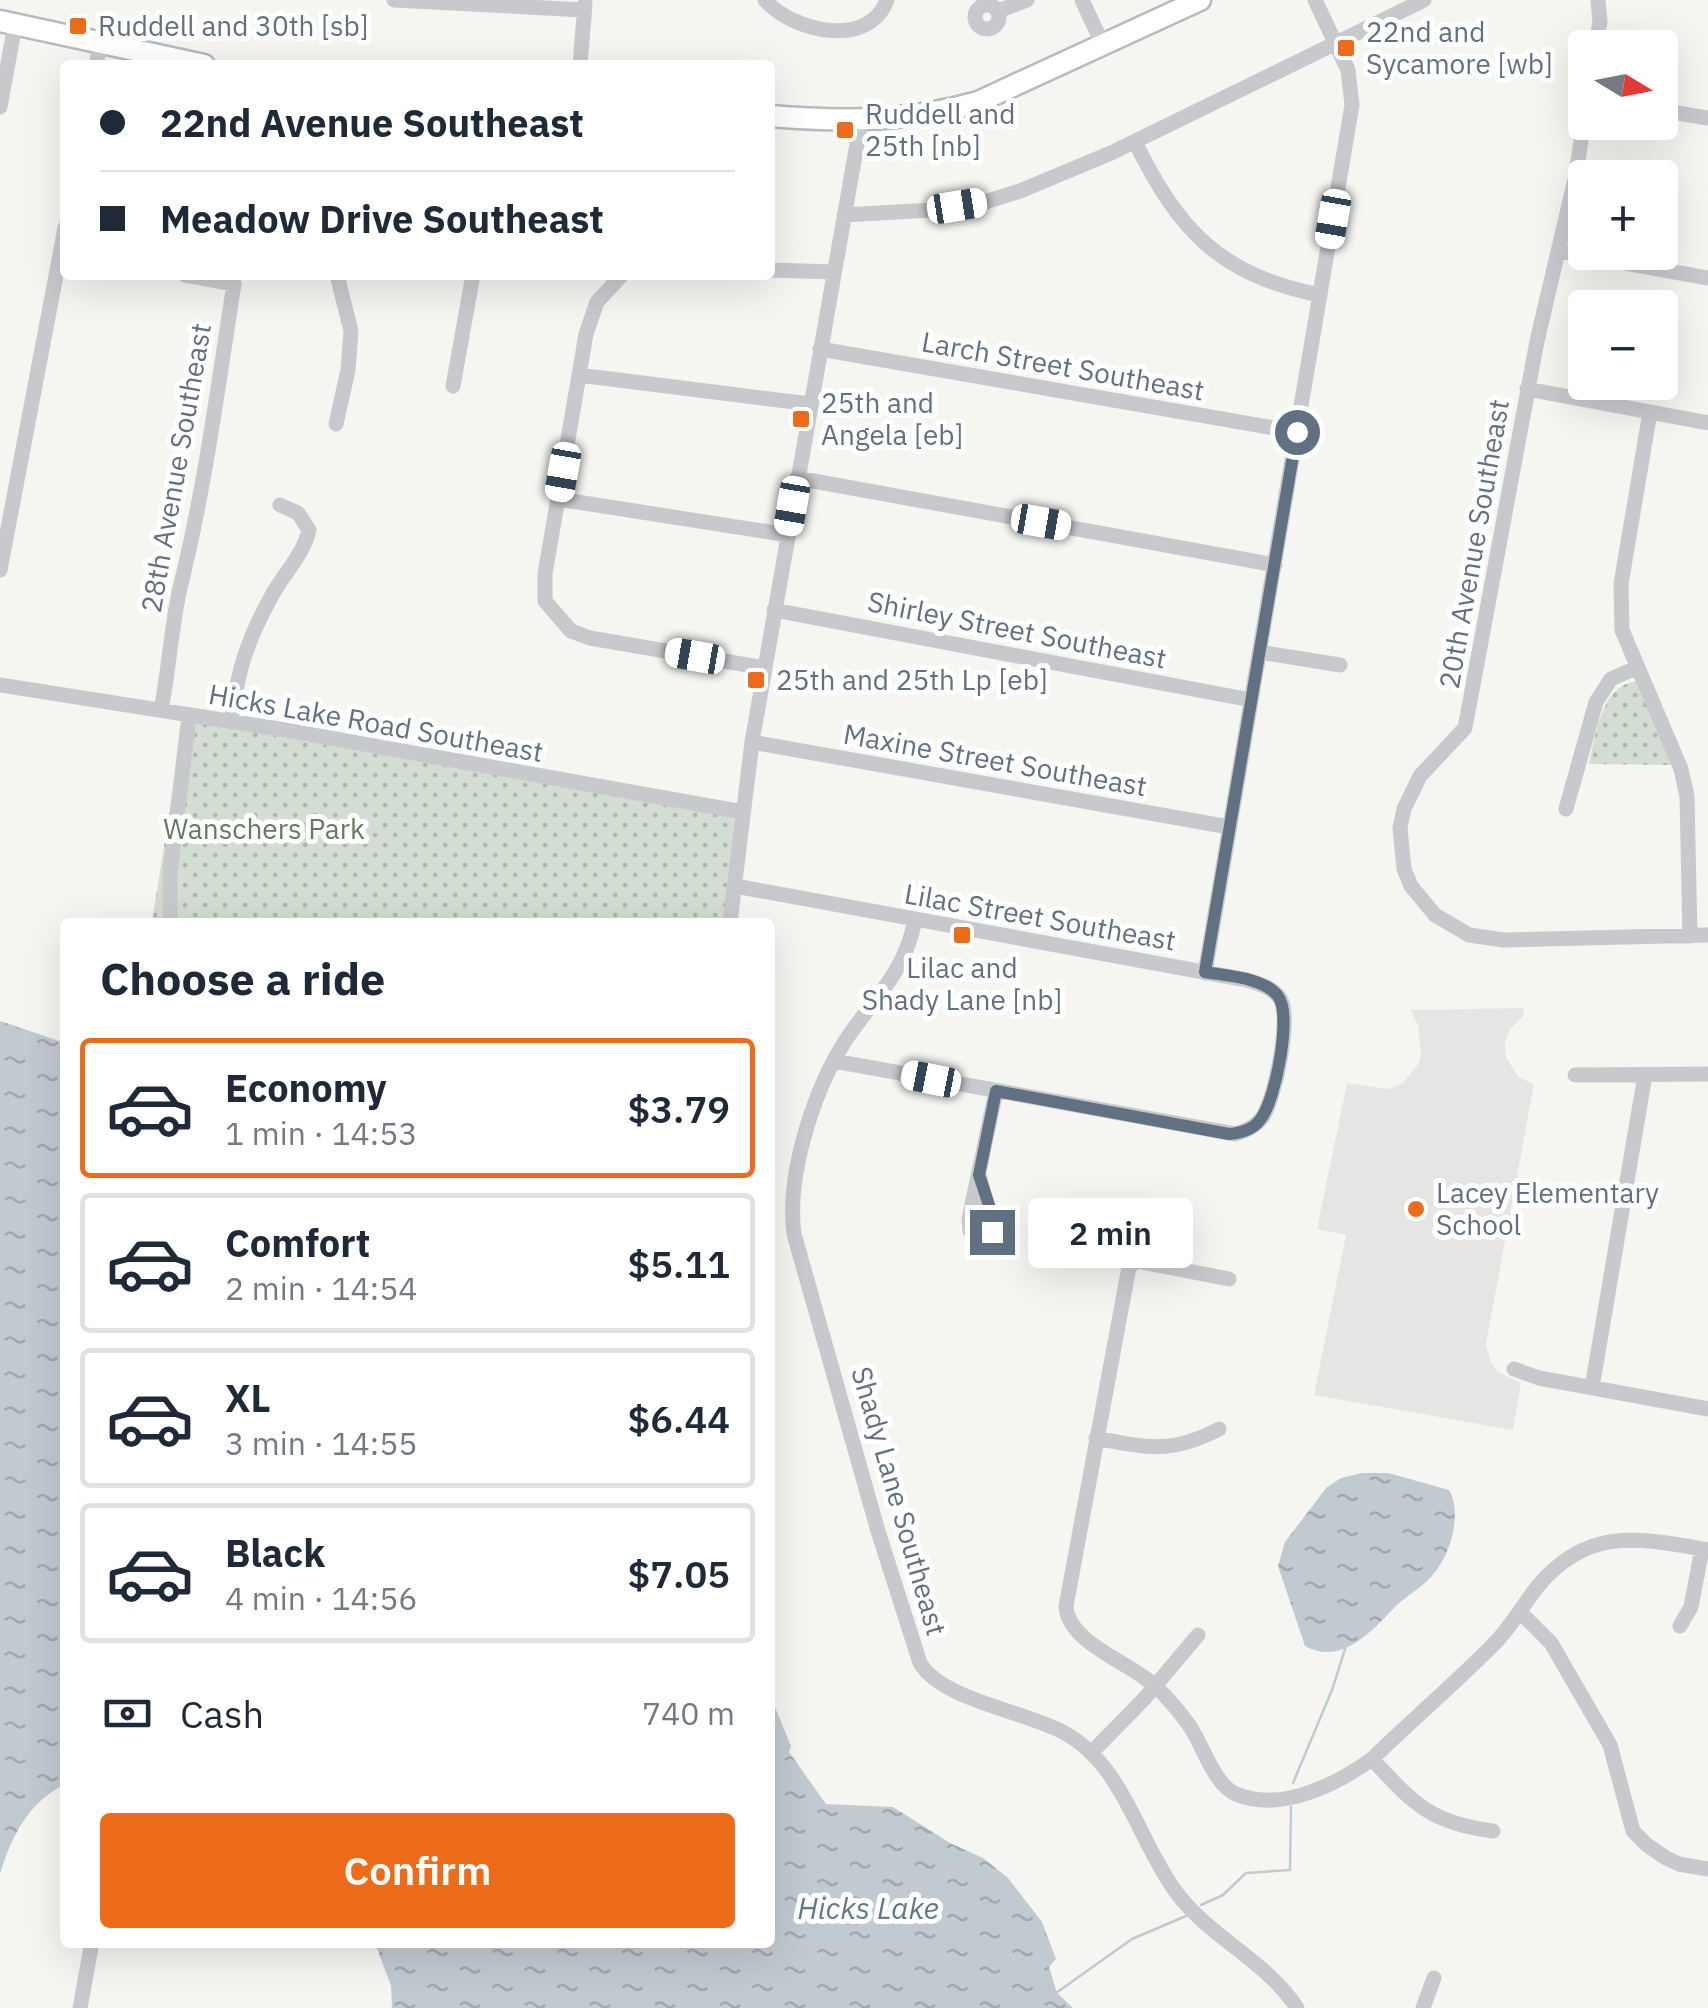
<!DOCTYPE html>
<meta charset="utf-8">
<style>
body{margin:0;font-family:"IBM Plex Sans",sans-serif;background:#f2f2f3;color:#1f2937;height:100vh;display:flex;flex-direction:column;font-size:38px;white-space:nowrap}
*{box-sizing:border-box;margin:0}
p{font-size:32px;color:#747a83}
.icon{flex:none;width:55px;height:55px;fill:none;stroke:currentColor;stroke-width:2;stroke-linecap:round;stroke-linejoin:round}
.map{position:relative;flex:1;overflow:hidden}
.details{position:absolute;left:60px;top:918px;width:715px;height:1030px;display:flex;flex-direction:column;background:#fff;border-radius:10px;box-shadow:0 10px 40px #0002}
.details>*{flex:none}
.hud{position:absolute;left:60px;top:60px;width:715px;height:220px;border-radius:10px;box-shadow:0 10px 40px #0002;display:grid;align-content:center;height:220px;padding:0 40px;background:#fff}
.needle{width:65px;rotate:100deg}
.fabs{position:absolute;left:1568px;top:30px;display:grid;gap:20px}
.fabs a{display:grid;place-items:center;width:110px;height:110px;border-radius:10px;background:#fff;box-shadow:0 10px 40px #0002;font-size:50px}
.end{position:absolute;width:45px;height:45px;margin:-22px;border:12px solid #627084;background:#fff;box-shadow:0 0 0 5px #fff}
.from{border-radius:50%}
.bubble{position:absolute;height:70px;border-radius:10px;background:#fff;box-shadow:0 10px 40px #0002;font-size:32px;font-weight:600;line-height:70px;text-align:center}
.car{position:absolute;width:30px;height:60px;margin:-30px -15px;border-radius:12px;box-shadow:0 0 8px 2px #0007;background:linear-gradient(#fff 24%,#345 0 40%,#fff 0 76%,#345 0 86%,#fff 0)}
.hud b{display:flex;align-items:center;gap:35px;height:95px;font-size:38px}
.hud b+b{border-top:2px solid #e0e1e3}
.hud i{width:25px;height:25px;background:#1f2937}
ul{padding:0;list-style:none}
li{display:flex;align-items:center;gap:30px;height:140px;margin:0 20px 15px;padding:0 20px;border:5px solid #e0e1e3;border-radius:10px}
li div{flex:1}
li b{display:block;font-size:38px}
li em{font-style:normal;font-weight:600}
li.current{border-color:#ed6c19}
li>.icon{width:90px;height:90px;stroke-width:1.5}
h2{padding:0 40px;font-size:45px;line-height:120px}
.pay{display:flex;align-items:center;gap:25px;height:110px;padding:0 40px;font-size:38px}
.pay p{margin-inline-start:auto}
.button{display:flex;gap:20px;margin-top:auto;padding:20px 40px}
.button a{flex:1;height:115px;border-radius:10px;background:#ed6c19;color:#fff;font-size:40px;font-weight:600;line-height:115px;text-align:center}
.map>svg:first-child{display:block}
</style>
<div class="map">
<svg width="1708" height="2008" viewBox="0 0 1708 2008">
<defs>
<pattern id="park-dots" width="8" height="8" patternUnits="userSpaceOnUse" patternTransform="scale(2.5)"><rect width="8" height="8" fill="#d4ddd2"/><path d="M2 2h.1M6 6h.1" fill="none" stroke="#afb8b0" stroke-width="1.8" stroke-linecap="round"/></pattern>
<pattern id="water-ripples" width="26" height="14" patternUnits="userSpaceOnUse" patternTransform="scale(2.5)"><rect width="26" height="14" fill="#c2cad1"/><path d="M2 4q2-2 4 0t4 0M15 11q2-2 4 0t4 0" fill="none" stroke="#a1a8af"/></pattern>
</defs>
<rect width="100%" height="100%" fill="#f5f5f1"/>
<path fill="#e5e6e4" d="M1523,1008L1524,1015L1511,1028L1505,1041L1506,1057L1518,1077L1534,1084L1486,1344L1490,1361L1498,1372L1521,1383L1513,1430L1314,1395L1346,1235L1317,1229L1347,1083L1389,1089L1403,1083L1419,1063L1421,1054L1418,1025L1411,1010Z"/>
<path fill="url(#park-dots)" d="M1639,681L1673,765L1589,764C1596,735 1601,683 1639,681Z
M184,720L741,818L724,922H152Z"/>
<path fill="url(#water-ripples)" d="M0,1021L65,1043V1784C28,1803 12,1835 0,1874Z
M1362,1473H1388L1449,1490C1463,1514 1450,1557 1431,1577C1421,1588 1406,1596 1395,1607C1371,1632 1341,1666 1305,1646L1278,1566L1285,1542L1327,1487L1341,1478Z
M770,1695L791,1746L789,1752L826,1804L893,1807L950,1843L983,1858L1008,1878L1042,1922L1056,1959L1049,1967L1057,1993L1073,2008H392L391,1986L375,1943L770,1942Z"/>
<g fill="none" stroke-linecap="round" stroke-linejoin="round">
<path stroke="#c2cad1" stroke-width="2.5" d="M1293,1783L1332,1690L1346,1646
M1201,1905L1223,1895L1246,1873L1290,1870L1291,1807
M1056,1993L1132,1939L1186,1916"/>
<g stroke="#b7babe" stroke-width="25">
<path id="major" d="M0,21L204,65
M770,116C842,122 908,122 978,102L1200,0"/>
</g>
<path stroke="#c7c9cd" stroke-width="15" d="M394,0L584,10
M765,0C793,32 869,49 887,0
M1082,0L1104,47
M975 17a12 12 0 1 1 24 0a12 12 0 1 1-24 0Z
M998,11L1027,0
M1595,48L1600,22L1598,0
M96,65L101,42
M580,65L585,4
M0,107L15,25
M1660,110L1708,118
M1585,112L1576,175L1537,341L1465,728L1420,776L1404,809L1400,828L1404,869L1411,886L1435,915L1469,935L1504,940L1708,935
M1135,142C1179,231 1220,275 1320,295
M844,215L932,210L982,203L1020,191L1111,153L1424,0
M1559,251L1708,278
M770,270L833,272
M622,275L597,302L586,334L545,574V601L571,631L590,638L765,668
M820,349L1297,432
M579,375L810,404
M453,386L473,275
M1527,389L1708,423
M1650,412L1621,584L1622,630L1681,769L1687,796L1690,936
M336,424L348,370L351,331L337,275
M797,478L1275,565
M558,499L788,535
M0,570L65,228
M774,610L1251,700
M1259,652L1340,665
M0,685L279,729L743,812
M161,710C169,670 171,628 180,588C205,488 218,386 234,284L185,275
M231,722C238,670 246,643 271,597C283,574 303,556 309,530L298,513L280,505
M752,742L1229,827
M1566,809L1596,702L1611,679L1636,668
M735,886L1247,980C1260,984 1274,988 1281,1000C1291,1020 1275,1099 1262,1118C1255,1127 1246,1131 1235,1134L834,1061
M915,920C905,970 880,992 852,1031C816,1081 786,1173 794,1234L878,1531L920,1663C942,1700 1024,1711 1063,1732C1124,1765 1137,1839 1176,1892C1209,1937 1267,1961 1297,2008
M170,922V873L189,716
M730,922L752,742L861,121
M1205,973L1352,105L1348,70L1315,0
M1575,1075L1708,1074
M979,1175L993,1227L992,1232L982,1238L970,1231L969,1219L996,1091
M1229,1279L1137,1261L1129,1267L1066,1606C1067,1642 1129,1662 1154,1685C1167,1697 1179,1711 1189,1725C1203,1745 1214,1785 1236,1794C1281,1813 1337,1784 1372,1759C1411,1721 1452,1686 1491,1647C1510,1629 1522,1606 1538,1586C1588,1526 1640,1538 1708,1550
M1514,1369L1539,1378L1708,1409
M1592,1388L1645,1075
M1096,1438C1146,1448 1172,1454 1219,1429
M1520,1612L1551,1643L1610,1745L1633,1831L1647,1845L1666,1858L1679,1864L1708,1869
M1680,1626L1691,1607L1702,1549
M1092,1752L1145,1698L1198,1635
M1372,1759C1413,1803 1430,1823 1493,1831
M80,2008L92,1942
M1423,2008L1434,1978"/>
<use href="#major" stroke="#fff" stroke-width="20"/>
</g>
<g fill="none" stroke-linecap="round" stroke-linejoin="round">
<path stroke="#627084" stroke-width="12" d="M992,1232V1214L979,1175L996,1091L1229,1134C1243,1133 1255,1129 1262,1117C1276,1097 1292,1015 1278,996C1263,977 1227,976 1205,972L1297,432"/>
</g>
<g fill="#ed6c19" stroke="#fff" stroke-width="4">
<rect x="68" y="16" width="20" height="20" rx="5"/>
<rect x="1336" y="38" width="20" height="20" rx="5"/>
<rect x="835" y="120" width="20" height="20" rx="5"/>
<rect x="791" y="409" width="20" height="20" rx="5"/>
<rect x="746" y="670" width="20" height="20" rx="5"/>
<rect x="952" y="925" width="20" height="20" rx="5"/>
<circle cx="1416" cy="1209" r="10"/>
</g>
<g text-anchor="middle" stroke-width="10" stroke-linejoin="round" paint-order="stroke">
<g font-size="28" fill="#627084" stroke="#fff" text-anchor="start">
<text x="98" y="36">Ruddell and 30th [sb]</text>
<text x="1366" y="42">22nd and<tspan x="1366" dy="32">Sycamore [wb]</tspan></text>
<text x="865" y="124">Ruddell and<tspan x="865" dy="32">25th [nb]</tspan></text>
<text x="821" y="413">25th and<tspan x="821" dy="32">Angela [eb]</tspan></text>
<text x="776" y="690">25th and 25th Lp [eb]</text>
<text x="962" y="978" text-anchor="middle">Lilac and<tspan x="962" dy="32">Shady Lane [nb]</tspan></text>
<text x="1436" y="1203">Lacey Elementary<tspan x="1436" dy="32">School</tspan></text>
</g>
<g font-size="28" fill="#627084" stroke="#fff">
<text transform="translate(1063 366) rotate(10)" y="10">Larch Street Southeast</text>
<text transform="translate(176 468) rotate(-80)" y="10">28th Avenue Southeast</text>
<text transform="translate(1474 544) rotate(-80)" y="10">20th Avenue Southeast</text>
<text transform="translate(1017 630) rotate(11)" y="10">Shirley Street Southeast</text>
<text transform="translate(376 723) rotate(10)" y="10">Hicks Lake Road Southeast</text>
<text transform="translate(995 760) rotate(10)" y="10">Maxine Street Southeast</text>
<text transform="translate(1040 917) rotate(10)" y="10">Lilac Street Southeast</text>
<text transform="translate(899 1501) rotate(74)" y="10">Shady Lane Southeast</text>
</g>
<g font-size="28" fill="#637b61" stroke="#fff">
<text x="264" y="839">Wanschers Park</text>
</g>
<g font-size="30" font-style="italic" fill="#637888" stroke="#fff">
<text x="868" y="1919">Hicks Lake</text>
</g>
</g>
</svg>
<div class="fabs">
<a><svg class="needle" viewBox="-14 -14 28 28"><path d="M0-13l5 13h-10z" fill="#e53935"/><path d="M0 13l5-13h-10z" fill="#747a83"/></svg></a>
<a>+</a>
<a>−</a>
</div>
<i class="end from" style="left:1297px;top:432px"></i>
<i class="end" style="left:992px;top:1232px"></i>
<div class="bubble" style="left:1028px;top:1198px;width:165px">2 min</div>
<i class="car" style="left:957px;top:206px;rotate:81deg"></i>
<i class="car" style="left:1333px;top:219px;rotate:190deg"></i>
<i class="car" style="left:563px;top:472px;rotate:190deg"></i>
<i class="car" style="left:792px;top:506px;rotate:190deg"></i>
<i class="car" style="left:1041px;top:522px;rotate:100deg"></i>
<i class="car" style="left:695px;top:656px;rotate:280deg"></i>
<i class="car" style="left:931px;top:1079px;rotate:281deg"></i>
<div class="hud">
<b><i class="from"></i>22nd Avenue Southeast</b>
<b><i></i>Meadow Drive Southeast</b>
</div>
<section class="details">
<h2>Choose a ride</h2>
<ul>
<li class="current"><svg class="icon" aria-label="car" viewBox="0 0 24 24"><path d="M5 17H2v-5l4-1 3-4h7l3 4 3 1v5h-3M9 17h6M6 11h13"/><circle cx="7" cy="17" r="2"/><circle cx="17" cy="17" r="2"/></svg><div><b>Economy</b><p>1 min · 14:53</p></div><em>$3.79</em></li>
<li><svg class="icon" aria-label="car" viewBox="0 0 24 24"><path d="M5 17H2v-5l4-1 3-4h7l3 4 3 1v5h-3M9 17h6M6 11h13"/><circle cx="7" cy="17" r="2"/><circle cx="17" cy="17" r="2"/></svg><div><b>Comfort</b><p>2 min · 14:54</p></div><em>$5.11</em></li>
<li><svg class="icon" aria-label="car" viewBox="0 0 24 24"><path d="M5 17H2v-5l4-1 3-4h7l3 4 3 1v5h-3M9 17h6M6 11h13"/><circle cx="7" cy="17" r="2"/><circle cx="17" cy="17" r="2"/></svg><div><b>XL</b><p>3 min · 14:55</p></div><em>$6.44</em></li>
<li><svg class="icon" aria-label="car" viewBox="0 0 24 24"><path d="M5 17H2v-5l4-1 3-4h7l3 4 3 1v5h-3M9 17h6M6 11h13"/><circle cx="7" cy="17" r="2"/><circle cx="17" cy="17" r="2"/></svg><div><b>Black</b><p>4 min · 14:56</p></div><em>$7.05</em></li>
</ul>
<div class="pay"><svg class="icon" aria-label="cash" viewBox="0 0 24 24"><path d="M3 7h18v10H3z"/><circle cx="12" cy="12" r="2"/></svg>Cash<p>740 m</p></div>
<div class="button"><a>Confirm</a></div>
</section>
</div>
